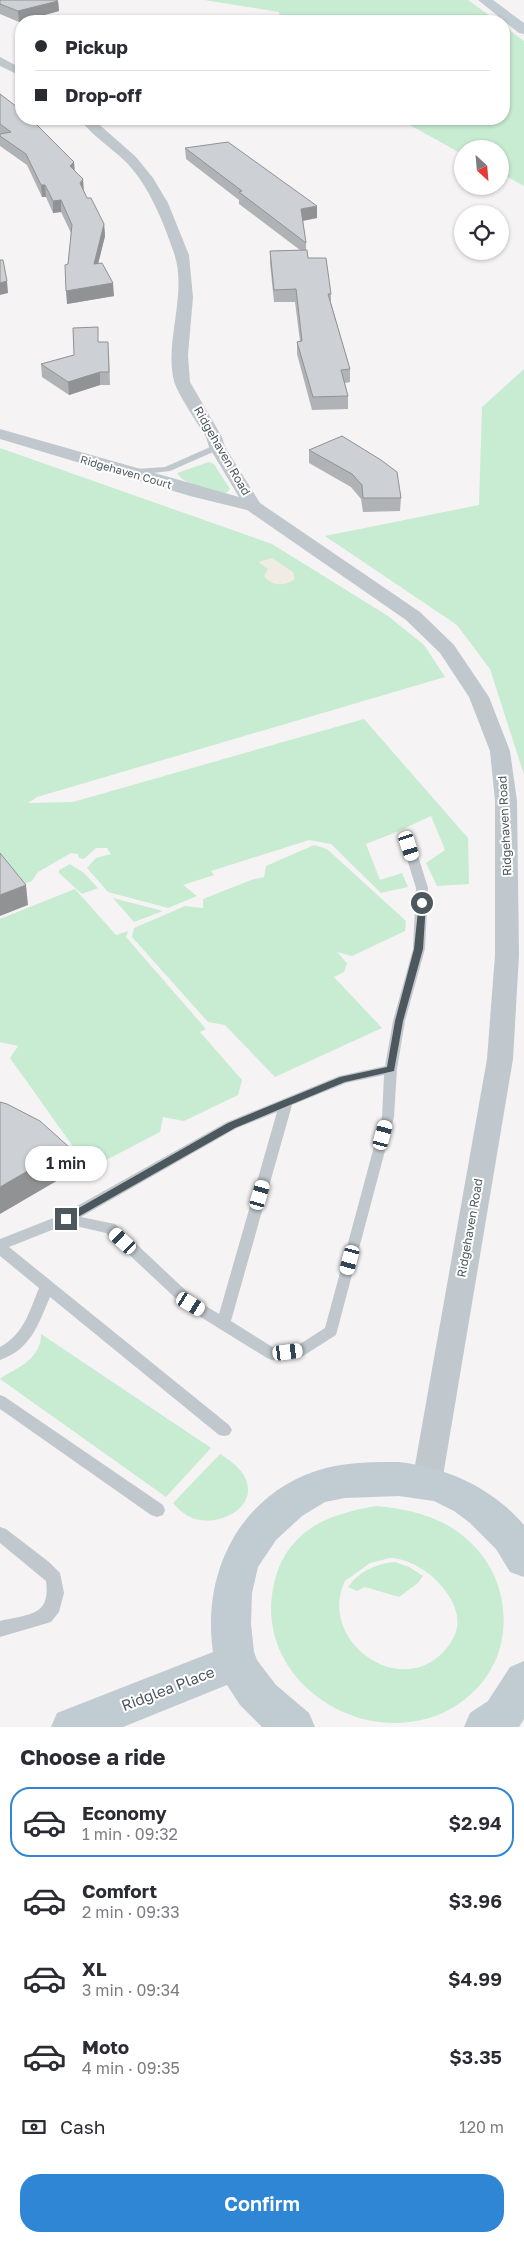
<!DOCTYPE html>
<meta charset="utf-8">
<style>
body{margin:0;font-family:"Golos Text",sans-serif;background:#f2f2f3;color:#2b2b33;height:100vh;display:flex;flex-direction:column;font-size:19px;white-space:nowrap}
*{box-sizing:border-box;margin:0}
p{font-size:16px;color:#7c7c81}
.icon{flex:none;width:28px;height:28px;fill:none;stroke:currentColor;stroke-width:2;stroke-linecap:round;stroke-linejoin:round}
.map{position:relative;height:1727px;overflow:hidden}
.drawer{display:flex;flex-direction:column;background:#fff;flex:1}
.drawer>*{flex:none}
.banner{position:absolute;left:15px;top:15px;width:495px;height:110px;border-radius:20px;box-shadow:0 1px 4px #0004;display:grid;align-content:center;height:110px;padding:0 20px;background:#fff}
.needle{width:32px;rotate:154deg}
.tools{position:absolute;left:454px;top:140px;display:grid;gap:10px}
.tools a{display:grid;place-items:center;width:55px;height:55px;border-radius:50%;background:#fff;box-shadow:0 1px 4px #0004;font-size:25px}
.end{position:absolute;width:22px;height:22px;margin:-11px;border:6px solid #4c575e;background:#fff;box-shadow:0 0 0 2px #fff}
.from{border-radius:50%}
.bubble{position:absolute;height:35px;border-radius:18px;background:#fff;box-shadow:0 1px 4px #0004;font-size:16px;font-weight:600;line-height:35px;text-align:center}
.car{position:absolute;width:15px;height:30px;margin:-15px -8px;border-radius:6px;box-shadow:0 0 4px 1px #0007;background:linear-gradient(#fff 24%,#345 0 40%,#fff 0 76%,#345 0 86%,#fff 0)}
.banner b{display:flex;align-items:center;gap:18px;height:48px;font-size:19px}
.banner b+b{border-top:1px solid #e1e1e2}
.banner i{width:12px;height:12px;background:#2b2b33}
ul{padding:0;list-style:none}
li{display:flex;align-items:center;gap:15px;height:70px;margin:0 10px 8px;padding:0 10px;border:2px solid transparent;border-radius:20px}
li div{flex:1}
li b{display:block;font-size:19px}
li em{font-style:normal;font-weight:600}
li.on{border-color:#2e86d4}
li>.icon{width:45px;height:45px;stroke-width:1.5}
h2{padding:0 20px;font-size:22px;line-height:60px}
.pay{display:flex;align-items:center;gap:12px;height:55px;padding:0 20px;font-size:19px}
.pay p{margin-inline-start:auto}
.action{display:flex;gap:10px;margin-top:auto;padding:10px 20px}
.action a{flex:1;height:58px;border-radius:20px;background:#2e86d4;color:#fff;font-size:20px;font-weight:600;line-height:58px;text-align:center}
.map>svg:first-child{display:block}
</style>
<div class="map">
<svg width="524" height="1727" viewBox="0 0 524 1727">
<rect width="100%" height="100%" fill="#f5f3f3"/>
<path fill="#c7ecd2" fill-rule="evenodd" d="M204,0H468L497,21H281L279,12Z
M504,26L524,41V186L500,173V149H462V154L399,119H504Z
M524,369V775L490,669L457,625L325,536L479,505L482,407Z
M0,448L272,544L388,616L424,645L445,677L37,797L28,803L73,802L364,719L468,838L469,884L437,886L426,863L445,850L431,816L399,831L366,844L380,880L402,873L408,887L381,893L331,844L309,840L211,871L214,875L183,885L197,896L168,908L108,892L87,868L96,858L111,854L107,848H96L84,859L79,858L78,854L71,853L38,872L32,881L14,888L0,870Z
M209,462L214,464L230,489L226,493C211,491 185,486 177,473Z
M314,845L327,849L406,921L405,931L352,956L337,952L347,963L344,972L334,977L382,1028L275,1077L225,1025L208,1022L132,937L134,928L185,906L203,908V899L251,880L264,877L266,866Z
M70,864L84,873L98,888L82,894L59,873V870Z
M75,889L116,935L128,931L126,937L206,1029L200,1032L242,1080L238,1095L184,1121L163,1117L160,1132L106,1160L77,1152L10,1058L18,1046L0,1042V919Z
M113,898L163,911L134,922Z
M41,1334L211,1448L166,1497L0,1379C3,1376 8,1374 13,1371C27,1364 42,1351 41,1334Z
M220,1454C229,1460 237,1465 243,1474C264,1507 215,1531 188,1516C182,1513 177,1507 173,1503Z
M376,1506C410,1509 444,1517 470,1542C513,1582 516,1653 472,1693C450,1714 423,1723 393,1723C324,1722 259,1662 273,1589C276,1572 282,1556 295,1542C315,1519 347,1511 376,1506ZM390,1558C412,1559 435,1575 447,1593C458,1609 462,1626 451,1642C409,1707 315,1643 345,1581L370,1563Z
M395,1562L409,1567L423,1576L418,1583L399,1597L365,1587L357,1591L348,1587C358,1572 377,1563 395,1562Z"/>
<path fill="#f0ebe3" d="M272,558L293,572L295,579C285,587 271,586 264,576L268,569L258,562Z"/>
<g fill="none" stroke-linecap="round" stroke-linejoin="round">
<path fill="#c0c8cd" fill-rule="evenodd" d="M217,444L220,445V449L170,471L135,475L131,472L135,469L165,467Z
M409,842L415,846L428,888L425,949L405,1021L397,1069L394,1117L336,1335L303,1356L272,1360L267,1358L186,1308L106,1233L67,1224L9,1247L229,1425L232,1430L229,1435L224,1436L219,1435L50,1297C38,1325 31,1349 0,1360V1347C24,1334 29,1312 39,1288L0,1256V1239L61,1215L227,1122L339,1076L385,1066L393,1021L413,949L416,888L403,846ZM384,1075L382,1117L325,1328L300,1344L274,1348L231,1321L292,1105L346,1083ZM277,1112L219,1314L196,1300L115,1224L81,1217L237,1128Z
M0,1395L5,1397L163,1505L165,1510L163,1515L157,1517L151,1515L0,1409Z
M0,1527L6,1529L49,1562L60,1573L64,1593L59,1612L51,1622L0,1637V1621C28,1614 51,1617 46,1581L0,1543Z"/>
<path fill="#c0c8cd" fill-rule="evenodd" d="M0,57L21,68V76L0,66Z
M80,119H93L136,157L153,178L168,203L189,255L193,297L188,355L190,382L222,437L225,447L260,503L420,612L454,645L489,697L510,751L517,801L519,955L513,1059L442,1482L438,1492L427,1496L416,1492L412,1482L487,1059L495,955V801L490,751L469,697L440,653L406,620L247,510L190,496L0,439V429L239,497L209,447L206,437C198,424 177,393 174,381C164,341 188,294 174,253C163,221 150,188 127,163C112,148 92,136 80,119Z"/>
<path fill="#c1cbd2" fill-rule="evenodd" d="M478,0H493L524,23V34L519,33Z
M399,1462C448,1468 491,1487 524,1525V1577L510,1572L496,1549L470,1523L454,1511L434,1501L399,1496L345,1498L325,1502L302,1516L276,1540L258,1567L252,1593L251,1624L254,1652L257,1660L276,1685L309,1713L315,1727H262L240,1705L227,1685L123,1727H51L57,1713L213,1652C201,1569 243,1490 326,1468C350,1462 375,1462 399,1462Z
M524,1661V1719L519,1727H464L470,1713L488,1701L510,1667Z"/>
</g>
<path fill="#b0b3b6" d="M0,0L58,1L59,11L19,22L0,14Z
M0,94L74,162V170L84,191L87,198L104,224L105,236L98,264L114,296L67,304L68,264L71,233L61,212L53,213L46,197H42L27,165L0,146Z
M185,148L317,218L303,221L306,243V250L308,258L331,294V303L350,369V382L345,383L348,396V409L312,410L297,354V342L300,341L295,302H274L270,263V251L300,250L239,204V200L186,159Z
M99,342L109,354L110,385H100L69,395L42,377L41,364L74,355Z
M309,450L401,498L400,511L363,512L361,499L351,487L309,463Z"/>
<path fill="#909294" d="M58,1L59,11L19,22L18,11Z
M171,119H189L171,122Z
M74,162L75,173L70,166Z
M83,179L84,191L80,183Z
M41,185H45L46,197H42Z
M61,200V212L53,213V201Z
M317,206V218L301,221V209Z
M104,224L105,236L95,276L94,264Z
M7,281L8,293L0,295V283Z
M113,283L114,296L67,304L66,291Z
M100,372V385L69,395L68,382Z
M26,885L28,905L0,916V895Z
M69,1147L72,1172L0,1214V1187Z"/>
<path fill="#cdd0d4" stroke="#909294" d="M0,0H56L58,1L18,11L0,4Z
M0,94L21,110V119H31L74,162L70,166L83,179L80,183L87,198H91L104,224L94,264L102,263L113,283L66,291L65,265L68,264L72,225L61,200L53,201L45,185H41L26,154L0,136V134L11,132L0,124Z
M228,142L317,206L301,209L306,243L239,192L242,191L185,148Z
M307,250L308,258H326L331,294H328L350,369L341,370L348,396L313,397L297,342L302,341L296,289L274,290L270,251Z
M0,260H3L7,281L0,283Z
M98,327V342H108L109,372H100L68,382L41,364L74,355L73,328Z
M342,436L381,460L397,472L401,498H363L362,485L352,474L309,450Z
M0,853L26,885L0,895Z
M0,1102L7,1104L40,1121L69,1147L0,1187Z"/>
<path fill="#4c575e" d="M419,901L426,903L423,949L403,1021L394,1071L345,1082L235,1128L69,1222H63V1217L228,1123L340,1077L387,1067L395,1021L414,949Z"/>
<g text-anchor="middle" stroke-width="4" stroke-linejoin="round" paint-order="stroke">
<g font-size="11" fill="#4c575e" stroke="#fff">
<text transform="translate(126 472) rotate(16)" y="4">Ridgehaven Court</text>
</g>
<g font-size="12" fill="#4c575e" stroke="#fff">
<text transform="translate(222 451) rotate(60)" y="4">Ridgehaven Road</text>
<text transform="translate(505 826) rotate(-93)" y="4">Ridgehaven Road</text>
<text transform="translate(470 1228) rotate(-80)" y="4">Ridgehaven Road</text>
</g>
<g font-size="15" fill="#4c575e" stroke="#fff">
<text transform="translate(168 1689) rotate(-21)" y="5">Ridglea Place</text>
</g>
</g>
</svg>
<div class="tools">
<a><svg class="needle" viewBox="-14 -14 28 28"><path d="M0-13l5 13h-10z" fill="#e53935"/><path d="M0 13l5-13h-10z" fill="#7c7c81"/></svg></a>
<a><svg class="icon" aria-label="locate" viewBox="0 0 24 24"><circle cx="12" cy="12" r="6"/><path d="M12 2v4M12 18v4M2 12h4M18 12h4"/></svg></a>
</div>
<i class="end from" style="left:422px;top:903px"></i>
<i class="end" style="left:66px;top:1219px"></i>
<div class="bubble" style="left:25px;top:1146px;width:82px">1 min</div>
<i class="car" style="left:409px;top:846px;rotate:162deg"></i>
<i class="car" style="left:383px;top:1135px;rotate:15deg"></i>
<i class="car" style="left:260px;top:1195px;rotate:16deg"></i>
<i class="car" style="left:123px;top:1241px;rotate:313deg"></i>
<i class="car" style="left:350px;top:1260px;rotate:195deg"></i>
<i class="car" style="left:191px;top:1304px;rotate:121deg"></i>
<i class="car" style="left:288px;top:1352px;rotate:83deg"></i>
<div class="banner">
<b><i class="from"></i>Pickup</b>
<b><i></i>Drop-off</b>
</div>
</div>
<section class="drawer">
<h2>Choose a ride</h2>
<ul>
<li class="on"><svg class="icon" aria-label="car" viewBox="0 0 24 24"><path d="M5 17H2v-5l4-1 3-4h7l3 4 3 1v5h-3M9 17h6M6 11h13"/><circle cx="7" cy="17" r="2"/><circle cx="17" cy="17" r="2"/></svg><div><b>Economy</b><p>1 min · 09:32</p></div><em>$2.94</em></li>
<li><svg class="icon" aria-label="car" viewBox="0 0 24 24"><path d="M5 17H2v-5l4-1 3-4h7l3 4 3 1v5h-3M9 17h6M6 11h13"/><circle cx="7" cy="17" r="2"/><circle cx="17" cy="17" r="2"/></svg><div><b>Comfort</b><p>2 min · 09:33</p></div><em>$3.96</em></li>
<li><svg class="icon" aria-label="car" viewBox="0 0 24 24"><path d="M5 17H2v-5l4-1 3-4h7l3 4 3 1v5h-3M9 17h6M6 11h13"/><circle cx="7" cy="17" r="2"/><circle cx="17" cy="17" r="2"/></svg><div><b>XL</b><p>3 min · 09:34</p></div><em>$4.99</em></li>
<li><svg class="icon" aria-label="car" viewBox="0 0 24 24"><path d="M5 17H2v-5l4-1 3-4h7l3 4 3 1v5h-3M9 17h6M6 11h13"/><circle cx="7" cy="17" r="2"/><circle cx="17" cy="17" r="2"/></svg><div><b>Moto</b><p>4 min · 09:35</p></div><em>$3.35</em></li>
</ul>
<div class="pay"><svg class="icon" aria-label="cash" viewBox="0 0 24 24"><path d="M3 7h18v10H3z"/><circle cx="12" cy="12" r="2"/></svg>Cash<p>120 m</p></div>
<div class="action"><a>Confirm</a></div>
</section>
